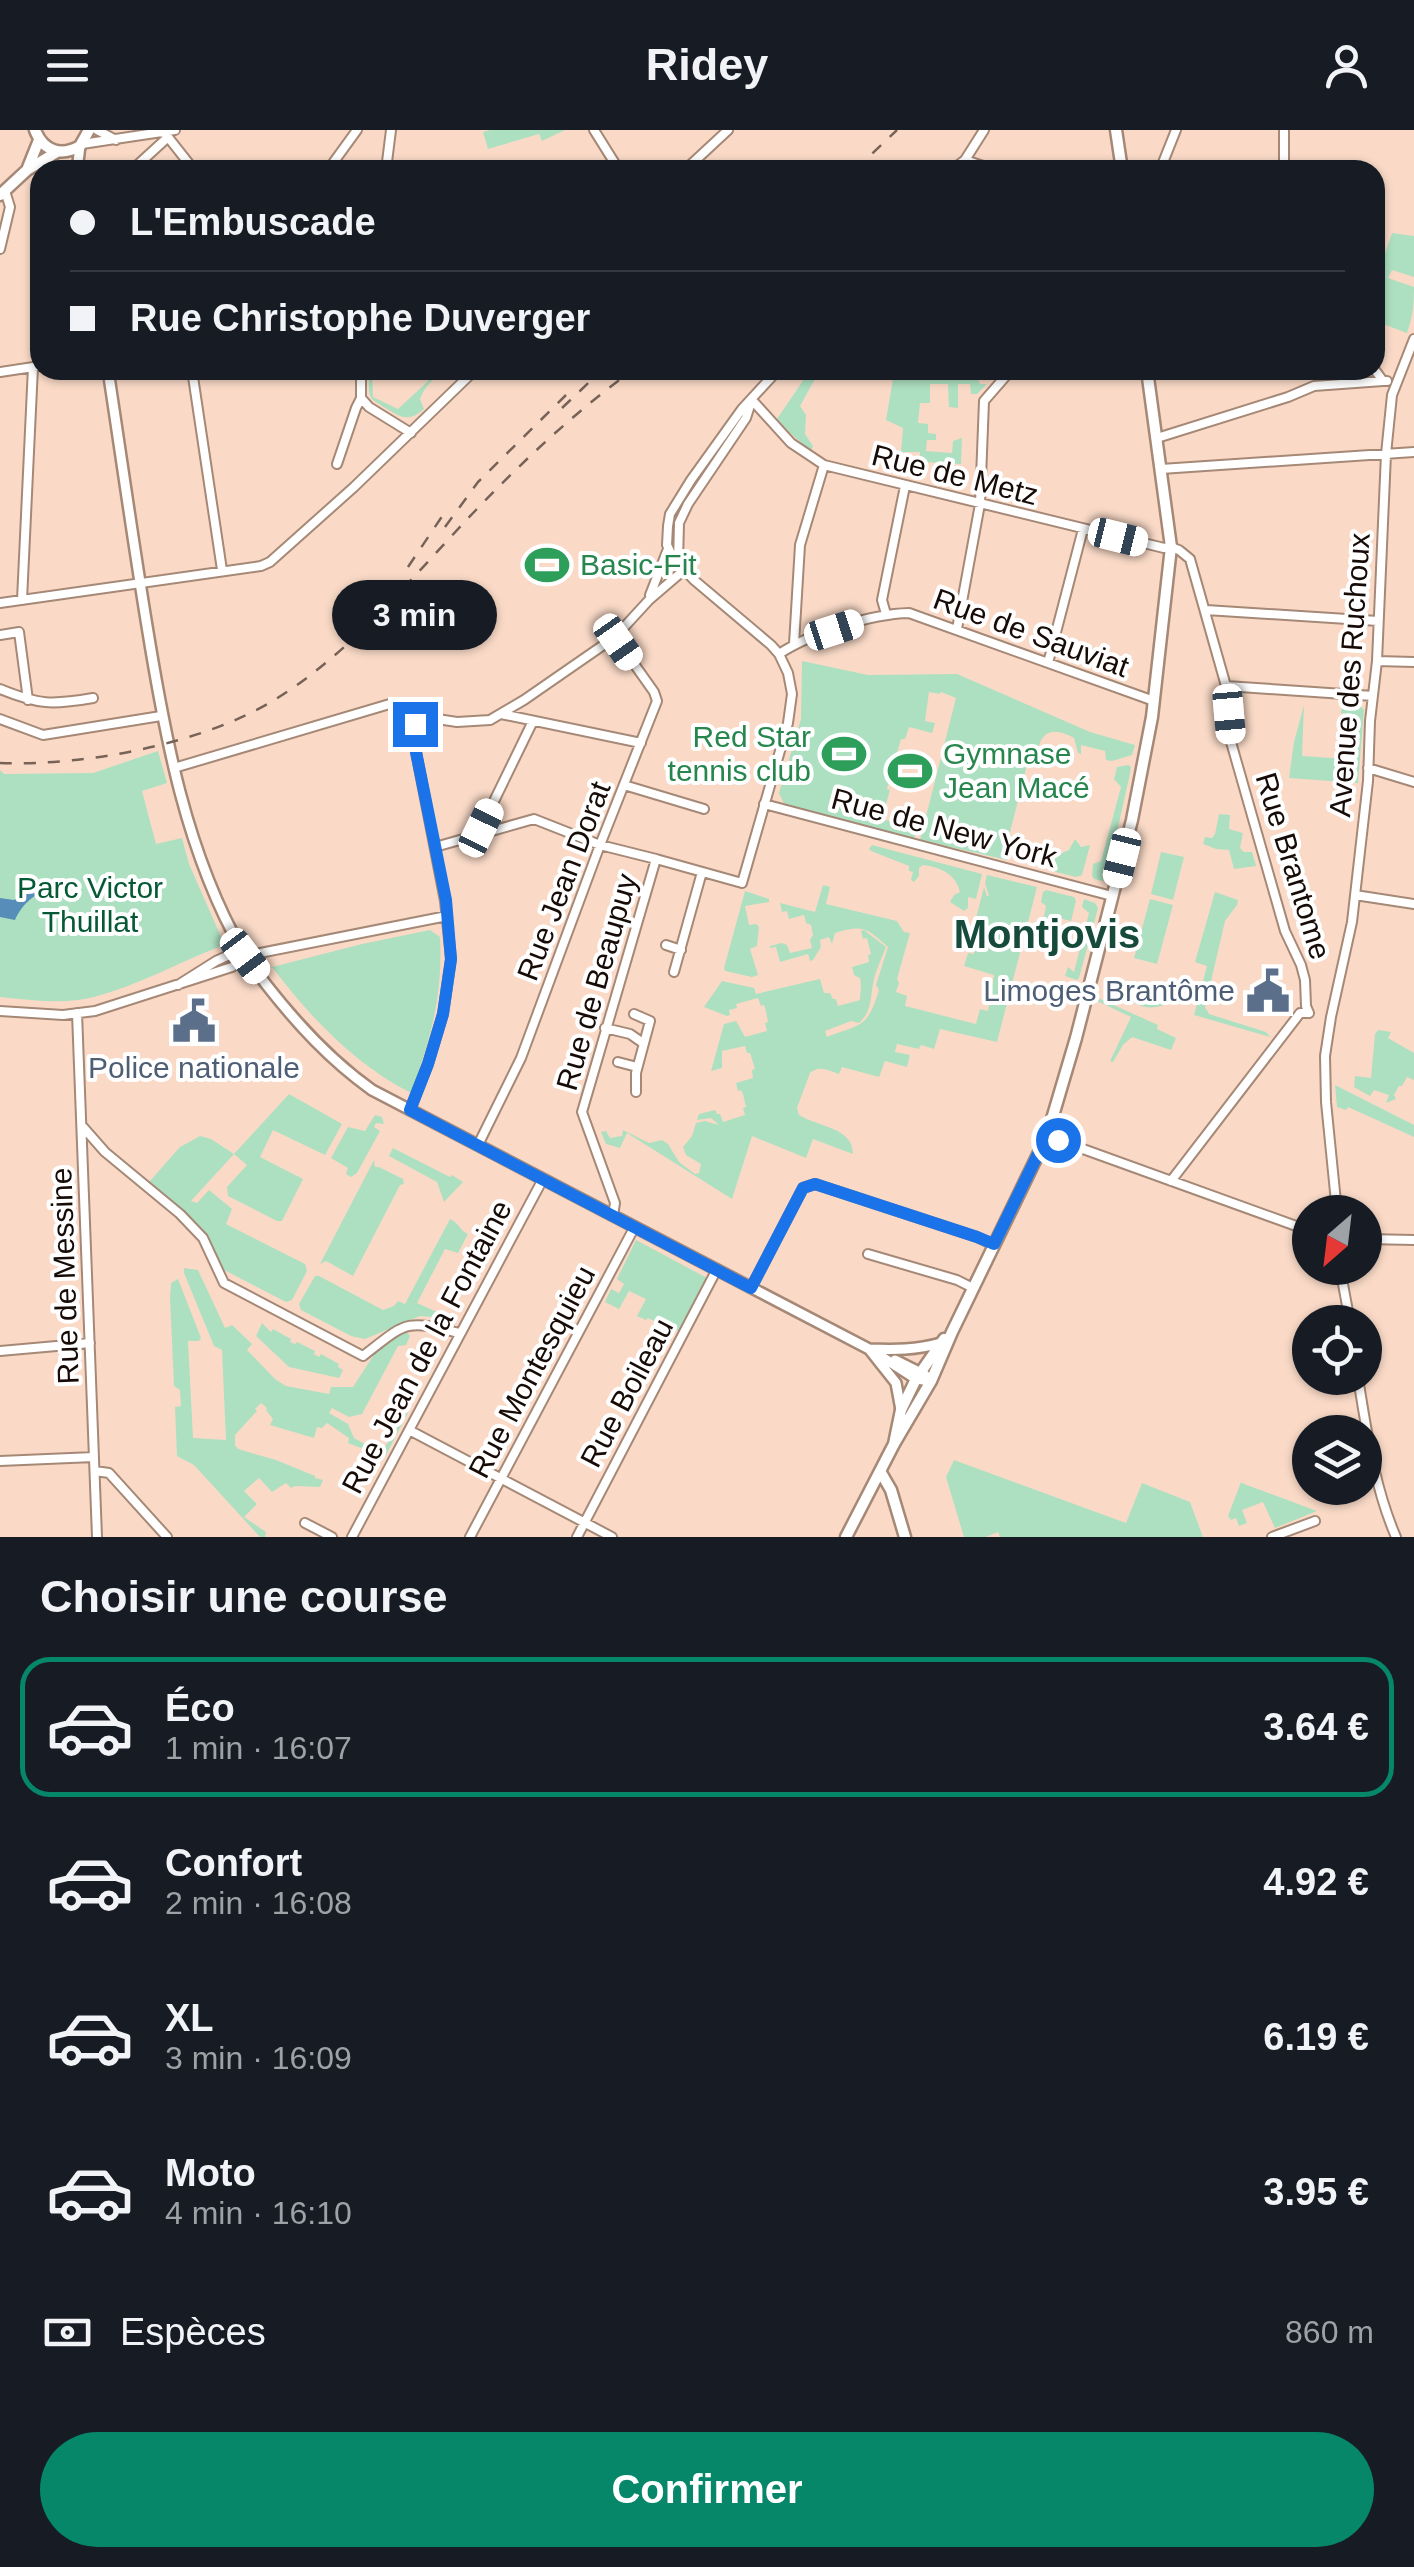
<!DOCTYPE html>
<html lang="fr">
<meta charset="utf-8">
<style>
body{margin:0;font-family:Arial,sans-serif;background:#242831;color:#f1f3f6;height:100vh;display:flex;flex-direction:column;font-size:38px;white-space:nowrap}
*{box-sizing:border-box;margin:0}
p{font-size:32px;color:#9ea1a6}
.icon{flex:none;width:55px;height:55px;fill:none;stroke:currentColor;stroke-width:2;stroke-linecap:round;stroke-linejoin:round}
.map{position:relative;height:1407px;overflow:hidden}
.panel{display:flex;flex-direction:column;background:#171b24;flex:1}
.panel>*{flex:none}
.hud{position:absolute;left:30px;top:30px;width:1355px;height:220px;border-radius:30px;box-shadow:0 2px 8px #0004;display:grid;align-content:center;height:220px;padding:0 40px;background:#171b24}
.needle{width:65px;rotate:208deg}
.fabs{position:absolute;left:1292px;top:1065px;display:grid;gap:20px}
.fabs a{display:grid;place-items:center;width:90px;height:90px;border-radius:50%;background:#171b24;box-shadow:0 2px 8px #0004;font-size:50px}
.end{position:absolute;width:45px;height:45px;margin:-22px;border:12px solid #1a73e8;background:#fff;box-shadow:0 0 0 5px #fff}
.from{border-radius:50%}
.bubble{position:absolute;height:70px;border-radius:35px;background:#171b24;box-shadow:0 2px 8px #0004;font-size:32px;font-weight:700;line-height:70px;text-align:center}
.car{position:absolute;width:30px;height:60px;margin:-30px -15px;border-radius:12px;box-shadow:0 0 8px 2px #0007;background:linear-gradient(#fff 24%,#345 0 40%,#fff 0 76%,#345 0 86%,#fff 0)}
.hud b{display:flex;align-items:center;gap:35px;height:95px;font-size:38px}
.hud b+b{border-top:2px solid #363941}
.hud i{width:25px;height:25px;background:#f1f3f6}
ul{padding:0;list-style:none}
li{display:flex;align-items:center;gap:30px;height:140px;margin:0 20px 15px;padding:0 20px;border:5px solid transparent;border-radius:30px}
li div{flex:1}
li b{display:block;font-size:38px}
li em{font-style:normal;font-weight:700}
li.active{border-color:#06876a}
li>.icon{width:90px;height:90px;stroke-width:1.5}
h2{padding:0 40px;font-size:45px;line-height:120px}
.pay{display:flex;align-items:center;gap:25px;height:110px;padding:0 40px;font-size:38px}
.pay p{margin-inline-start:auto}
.primary-button{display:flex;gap:20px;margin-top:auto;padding:20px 40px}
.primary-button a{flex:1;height:115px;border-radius:60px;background:#06876a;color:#fff;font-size:40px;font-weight:700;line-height:115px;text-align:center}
header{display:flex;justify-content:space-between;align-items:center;height:130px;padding:0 40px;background:#171b24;font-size:45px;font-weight:700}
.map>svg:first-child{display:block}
</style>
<header><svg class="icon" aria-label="menu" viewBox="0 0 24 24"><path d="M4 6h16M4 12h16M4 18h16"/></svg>Ridey<svg class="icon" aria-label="person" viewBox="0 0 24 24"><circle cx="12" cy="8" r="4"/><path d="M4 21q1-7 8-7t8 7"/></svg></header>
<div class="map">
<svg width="1414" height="1407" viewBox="0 0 1414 1407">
<rect width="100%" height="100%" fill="#fadac7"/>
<path fill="#ade0c0" d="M490,0H565L542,11L539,4L488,19L483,2Z
M1392,103L1414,106V147L1392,140L1388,148L1414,157C1414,174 1413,186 1407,203L1375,191V153Z
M440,240H461L460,243C441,241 427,250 420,269L424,279C409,292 402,288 387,279C384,277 374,271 372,269C367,262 369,252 370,244L372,243L373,267L398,279Z
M812,240H820L800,276L806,285L805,304L813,316L811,321L790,303L777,289L804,249L806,250L805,248Z
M915,240H974L980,254H987L977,264H971L970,254H958V278L949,277L948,254H930V273H920L918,293L928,294V303L936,304V310H927L926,321L952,323L953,311L962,308L961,334L925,332L920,331V322H901L903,298L886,290L894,243L912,248Z
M802,531L868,545L957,544L1090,602L1135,615L1132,625L1112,631L1106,630L1105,621L1081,615V624L1078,623L1074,608C1060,600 1044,597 1039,616L1032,615L1006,718H1012L1010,728L1007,730L920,710L956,568L941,562L940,564L929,562L925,591L935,593L932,603L909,597L905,609H901L887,659L890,660L882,689L917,698L914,709L785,676L779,663L801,589Z
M1342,572L1358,573L1364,580L1358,653L1289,648L1294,612L1304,575L1302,626L1347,629L1350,585L1341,583Z
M158,621L167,653L142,661L156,714L182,708L189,734L222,809L219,817C177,833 137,856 94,867C63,875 31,870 0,867V640L4,644L93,643Z
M1128,635L1131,637L1130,644L1107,746L1103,751L1094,749L1092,746L1093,734L1101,731L1121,657L1114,649L1117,637Z
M1219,684L1230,685L1229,699L1243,703L1240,718L1244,722H1252L1256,736L1234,739L1229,720L1216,719L1203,714L1205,707L1212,708L1215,704Z
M1075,709L1081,717L1090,715L1082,745L1076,747L1052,741L1050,737L1053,727L1069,720Z
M872,715L982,744L976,769L968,767V778L964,781L950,772L954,765L960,762C956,744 940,737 923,735L919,738V746L914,752L911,750L913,742L909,741V736L871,721L869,719Z
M1161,722L1184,727L1173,770L1151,764Z
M987,745L1037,757L997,912L940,899L934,919L921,915L919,919L897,914L895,922L910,925L907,937L885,931L879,947L842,937L839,944C828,940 819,935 810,943L797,978L799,985C818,997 853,997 853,1024L813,1009L806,1028L752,1006L732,1069L627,1003L620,1018L606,1014L601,1002L606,1001L610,1008L622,1006L623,1000L649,1013L662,1010L668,1014L679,1032L695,1044L699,1043L701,1034L686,1025L683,1017L692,1006L696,993L705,991L719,995L711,988L697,990L699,984L715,980L717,984H720L723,992L745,985L743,978L746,977L743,964L741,960L738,961L736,953L753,948L752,940L755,939L750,923H747L745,916L722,921V938L711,941L724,894L736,891L745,907L767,901L765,893L768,892C767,886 766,881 764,875L761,876L758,868L736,874L737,878L729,880L730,885L727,886L704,877L722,851L754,858L756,864L820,849L824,863H830L833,869H836L838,876L860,870C860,862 862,858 860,848L854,845L852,837L869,832L868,825L871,824L867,808L863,809L861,801L864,800L886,817C882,827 877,838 874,849C870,865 873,881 859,893L851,891L825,901L827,907C862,893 867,899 879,860L876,855L888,817C867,798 863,794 835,803L832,814L829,807L820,810L821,817L813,830L810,831L808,824L780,832L776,817L770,818V816L782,813L787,815L790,823L812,818L810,810L813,805L811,795L806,793L804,785L789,789L787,781L782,782L780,773L815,782L823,755L830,757L826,774L897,791L904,802L910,803L897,849L899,853L896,862L907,866L905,876L976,894L980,879L988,881L994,845L964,836L968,823L974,824V821L968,820L984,757L987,766H989L985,753Z
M1046,760L1074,767L1076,771L1071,791L1050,786L1046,802L1033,799L1035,792L1042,797L1046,776L1041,772L1043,762Z
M745,761L769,769V772L745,776L749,795L756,794L759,797L757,816L750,819L758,845L752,847L725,841L724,838Z
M1215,762L1238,770L1237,775L1225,791L1205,877L1209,884L1266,902L1270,907L1194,885L1207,836L1195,832Z
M1084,769L1095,773L1098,778L1079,848L1077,850L1065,846L1068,837L1074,842L1089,783L1082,777Z
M1150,769L1173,775L1157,834L1134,828Z
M430,800L440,807C443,866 431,907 411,963C354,934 310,887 272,837L362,814Z
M1167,851L1181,855L1177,869C1150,884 1139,878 1115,860L1117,856L1162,866Z
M1098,868L1158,895L1157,899L1176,908L1171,920L1132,907L1123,915L1113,932L1110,931L1131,887L1097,871Z
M1378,900L1391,902L1388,908L1414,923V950L1407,947L1402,956H1399L1394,965L1396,969L1386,973L1389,965L1374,960L1370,966L1354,957L1355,946L1371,948L1375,904Z
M1335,955L1414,995V1007L1348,977L1346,980L1337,977Z
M289,964L342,994L325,1025L273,1000L260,1027L303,1049L282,1091H277L228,1066L227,1057L247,1035L234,1024L191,1071L197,1073L209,1060L232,1079L226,1094L305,1134L307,1141L292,1170L286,1172L224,1140L203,1099L149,1052L180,1017L200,1006L211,1009L234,1024Z
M375,985L382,987L384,994L376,993L374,997L380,1001L357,1043L351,1047L346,1044L348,1038L331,1028L348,997L365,1001Z
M393,1018L450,1047L452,1045L463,1052L444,1072L437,1052L389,1026Z
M374,1030L375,1037H379L403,1049L404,1054L400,1055L353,1146L326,1131L320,1134Z
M450,1089C461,1095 459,1100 468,1104L458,1123L445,1119L417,1173L446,1186L444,1188L420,1186L365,1209L351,1206L301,1180L299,1174L315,1146H319L383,1180L394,1176L398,1171L405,1174Z
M636,1110L707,1148L679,1201L673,1200L648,1188L646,1190L637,1186L646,1169L629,1161L619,1179L605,1172L611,1159L619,1163L624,1154L617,1149Z
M184,1138L198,1140L225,1198L232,1195L252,1214L247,1220L275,1249L286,1256L329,1264L331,1257H353L375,1223L405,1200L410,1206L406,1215L398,1216L362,1284L349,1287L332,1278L329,1283L348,1294L354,1308L381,1323L413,1273L385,1327L348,1313L349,1308L327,1293L322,1298L317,1297L314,1308L270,1295L273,1289L266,1280L267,1278L261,1273L255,1279L257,1281L235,1305V1315L238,1319L276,1330L315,1346V1348L323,1350L320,1357L295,1356L291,1358L286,1353L272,1362L259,1348L244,1361L257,1374L244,1387L266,1402L265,1407H260L194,1335L177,1326L175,1277L181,1276L180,1260L174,1256L170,1167L171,1153L178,1149L201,1208L199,1211H188L193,1308L226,1310L222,1220L214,1216L184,1143Z
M262,1193L271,1202L273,1199L291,1209L290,1212L295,1214L297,1212L315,1221L314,1224L319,1227L321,1224L339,1234L338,1237L343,1240L339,1248L289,1237L256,1206Z
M954,1330L1126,1393L1142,1353L1190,1372L1203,1407H1000L998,1402L986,1407H964L946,1347Z
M1241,1352L1244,1354L1317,1381L1275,1398L1263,1372L1242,1380L1247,1393L1239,1396L1236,1388L1231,1390L1228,1386Z"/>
<path fill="#578db9" d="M63,752L64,757C59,760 53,760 47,761C33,763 20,778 15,790L0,787V768L14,770L36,757Z"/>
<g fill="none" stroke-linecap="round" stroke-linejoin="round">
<g stroke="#a58876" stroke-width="12">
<path id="minor" d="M97,0L116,10
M594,0L619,40
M1284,0V40
M164,2L194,40
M82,14L175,0
M965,30L995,40
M132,40L167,8
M328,40L357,0
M386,40L391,0
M685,40L728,0
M952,40L965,30L984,0
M1160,40L1176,0
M0,119L10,77L5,61
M192,240L222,440
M361,240V268L369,277L411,303
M1375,240L1383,251H1387
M0,242L40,236
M752,270L791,313L824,335L1164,418L1171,417L1179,420L1190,429L1226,556L1231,612L1285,801L1301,835L1305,850L1306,876L1309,883
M1157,308L1288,267L1314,256L1383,251
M337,334L356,278L361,268
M1161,339L1414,322
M678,432L679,393L688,374L746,288L751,272
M650,465L668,419
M22,470L33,237
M0,473L261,436L270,432L354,357L475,240
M1206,480L1378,491
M886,484L882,470L905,356
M957,499L980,374L984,271L1011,240
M0,505L19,502L28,570
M794,514L800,415L824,335
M779,524C811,503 871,484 909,483L1154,571
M1377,531L1414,532
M1048,533L1083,399
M1226,556L1373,566
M0,559C39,575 52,575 93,568
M408 587a8 8 0 1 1 16 0a8 8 0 1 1-16 0Z
M501,584L641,613
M424,587L457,592L490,590L524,570L615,507L649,470L684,440
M0,589L43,605L161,586
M174,638L393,573L410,582
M1368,638L1414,652
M624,655L704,679
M764,674L1112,766
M478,704L533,591
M435,717L534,689L600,715L656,729
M1355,765L1414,774
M666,815L681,820
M674,842L702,742
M178,855L216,831L227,826H245L447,786
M0,881L63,885L95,881L232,837L245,826
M77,883L97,1407
M634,884L650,891L636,943V962
M605,898L630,904L643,913
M618,932L637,937
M410,980L428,934L443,884L451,829L445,771L415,617V594
M83,997L105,1022L180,1084L203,1108L224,1153L363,1226C407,1192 404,1189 459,1203
M1047,1006L1310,1101
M478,1015L521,928L600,715L657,571L654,562L615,507
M1171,1051L1297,887L1300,883H1309
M1337,1082L1326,972L1325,926L1331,887L1352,792L1368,651L1370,591L1377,531L1386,324L1392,265L1414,209
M613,1086L615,1073L582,982L656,729L742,753L788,593L792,564L788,543L779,524L771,515L694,450L672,426L667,415L668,396L670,384L691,350L742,279L778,240
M1365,1109L1414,1110
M868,1124L957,1150L973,1158
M1340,1138L1350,1192
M751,1158L803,1058L815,1054L977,1107L994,1115
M0,1221L90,1213
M1358,1248C1367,1302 1374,1356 1396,1407
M409,1300L612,1407
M0,1331L94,1327
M95,1341L109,1343L167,1407
M305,1393L332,1407
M352,1407L543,1049
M470,1407L634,1098
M577,1407L716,1141
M1272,1407L1315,1391"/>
</g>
<g stroke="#a58876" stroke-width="14">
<path id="tertiary" d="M77,40L80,16
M108,240C121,325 133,411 147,496C165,607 186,723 243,822C249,833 258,843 265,853C297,894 330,930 372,960L869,1219L896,1253L901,1280
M869,1219C895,1220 916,1220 941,1213
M876,1223L916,1249L931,1251
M895,1230L925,1245"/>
</g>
<g stroke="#a58876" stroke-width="15">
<path id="secondary" d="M35,0C43,21 61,27 80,16L89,0
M1116,0L1122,40
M27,40L39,10
M0,65L27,40L57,22
M894,1314L931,1251L952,1202L1047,1006L1076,908L1132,690L1152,587L1171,417L1147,240
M880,1341L891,1360L905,1407
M846,1407L894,1314L901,1280L916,1249L944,1209"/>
</g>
<use href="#minor" stroke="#fff" stroke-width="8"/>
<use href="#tertiary" stroke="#fff" stroke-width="9"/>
<use href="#secondary" stroke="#fff" stroke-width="10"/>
<path stroke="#766257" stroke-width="2.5" stroke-dasharray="12 12" stroke-linecap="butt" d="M855,40L897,0
M562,278L602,240
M445,397L478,352L566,265
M408,437L447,379
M0,633C84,636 198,615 271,572C351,524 411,448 475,381C524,330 576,281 633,240"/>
</g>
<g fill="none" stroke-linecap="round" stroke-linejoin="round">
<path stroke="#1a73e8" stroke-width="12" d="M415,594V617L446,770L451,829L443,884L428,934L410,980L751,1158L803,1058L815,1054L977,1107L994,1114L1047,1006L1058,1010"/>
</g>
<defs>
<g id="stadium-bare" transform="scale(3.45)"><path d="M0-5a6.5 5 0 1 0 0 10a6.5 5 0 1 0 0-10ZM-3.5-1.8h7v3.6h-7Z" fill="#2e9e5b" stroke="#fff" stroke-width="2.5" paint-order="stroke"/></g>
<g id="civic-bare" transform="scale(3.45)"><path d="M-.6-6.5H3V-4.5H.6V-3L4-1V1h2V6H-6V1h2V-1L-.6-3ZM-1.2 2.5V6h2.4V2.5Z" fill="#5c6f8a" stroke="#fff" stroke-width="2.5" paint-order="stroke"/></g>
</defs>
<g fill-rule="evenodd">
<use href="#stadium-bare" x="547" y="435"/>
<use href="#stadium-bare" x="844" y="624"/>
<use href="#stadium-bare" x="910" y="641"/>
<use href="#civic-bare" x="1268" y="861"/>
<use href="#civic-bare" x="194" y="891"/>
</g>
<g text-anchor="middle" stroke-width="8" stroke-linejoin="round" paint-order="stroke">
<g font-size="30" fill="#160b06" stroke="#fff">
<text transform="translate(955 345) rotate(14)" y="10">Rue de Metz</text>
<text transform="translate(1031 503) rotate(20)" y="10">Rue de Sauviat</text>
<text transform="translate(1350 545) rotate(-86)" y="10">Avenue des Ruchoux</text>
<text transform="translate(944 698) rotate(15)" y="10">Rue de New York</text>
<text transform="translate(1293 736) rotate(73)" y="10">Rue Brantome</text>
<text transform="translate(564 751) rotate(-69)" y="10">Rue Jean Dorat</text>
<text transform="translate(597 852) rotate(-74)" y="10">Rue de Beaupuy</text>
<text transform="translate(65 1146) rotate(-92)" y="10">Rue de Messine</text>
<text transform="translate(427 1217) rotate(-62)" y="10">Rue Jean de la Fontaine</text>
<text transform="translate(532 1242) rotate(-62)" y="10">Rue Montesquieu</text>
<text transform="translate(627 1263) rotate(-62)" y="10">Rue Boileau</text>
</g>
<g font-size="30" fill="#27864d" stroke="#fff" text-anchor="start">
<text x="580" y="445">Basic-Fit</text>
<text x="811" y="617" text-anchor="end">Red Star<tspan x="811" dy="34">tennis club</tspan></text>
<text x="943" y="634">Gymnase<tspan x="943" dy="34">Jean Macé</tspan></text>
</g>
<g font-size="30" fill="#065935" stroke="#fff">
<text x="90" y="768">Parc Victor<tspan x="90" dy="34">Thuillat</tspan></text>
</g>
<g font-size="30" fill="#4e5e75" stroke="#fff" text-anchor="end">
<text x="1235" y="871">Limoges Brantôme</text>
<text x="194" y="948" text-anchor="middle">Police nationale</text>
</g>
<g font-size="40" font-weight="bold" fill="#164a3b" stroke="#fff">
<text x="1047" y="818">Montjovis</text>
</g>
</g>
</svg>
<div class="fabs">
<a><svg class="needle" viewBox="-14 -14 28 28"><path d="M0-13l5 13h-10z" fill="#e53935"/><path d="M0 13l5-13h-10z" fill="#9ea1a6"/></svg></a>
<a><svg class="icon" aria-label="locate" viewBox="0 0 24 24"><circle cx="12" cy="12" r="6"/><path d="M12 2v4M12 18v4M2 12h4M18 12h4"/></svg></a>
<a><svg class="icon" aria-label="layers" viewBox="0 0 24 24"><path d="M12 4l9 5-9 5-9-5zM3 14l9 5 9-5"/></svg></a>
</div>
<i class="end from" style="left:1058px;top:1010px"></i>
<i class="end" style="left:415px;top:594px"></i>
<div class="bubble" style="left:332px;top:450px;width:165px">3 min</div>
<i class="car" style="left:1118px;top:407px;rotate:104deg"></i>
<i class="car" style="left:834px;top:500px;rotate:72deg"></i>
<i class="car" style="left:618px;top:512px;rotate:145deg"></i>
<i class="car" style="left:1229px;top:584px;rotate:175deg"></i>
<i class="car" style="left:481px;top:698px;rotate:26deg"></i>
<i class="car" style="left:1122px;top:728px;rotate:194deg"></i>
<i class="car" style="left:245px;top:826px;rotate:143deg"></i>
<div class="hud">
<b><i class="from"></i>L'Embuscade</b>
<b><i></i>Rue Christophe Duverger</b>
</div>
</div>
<section class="panel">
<h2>Choisir une course</h2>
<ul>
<li class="active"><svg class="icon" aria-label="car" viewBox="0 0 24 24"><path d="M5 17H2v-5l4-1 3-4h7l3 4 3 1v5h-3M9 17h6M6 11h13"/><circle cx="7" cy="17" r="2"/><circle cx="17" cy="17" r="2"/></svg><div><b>Éco</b><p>1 min · 16:07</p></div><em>3.64 €</em></li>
<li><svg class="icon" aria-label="car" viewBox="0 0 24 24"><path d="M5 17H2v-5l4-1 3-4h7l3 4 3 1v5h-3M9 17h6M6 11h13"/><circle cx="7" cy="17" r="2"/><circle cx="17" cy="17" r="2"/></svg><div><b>Confort</b><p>2 min · 16:08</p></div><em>4.92 €</em></li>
<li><svg class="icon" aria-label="car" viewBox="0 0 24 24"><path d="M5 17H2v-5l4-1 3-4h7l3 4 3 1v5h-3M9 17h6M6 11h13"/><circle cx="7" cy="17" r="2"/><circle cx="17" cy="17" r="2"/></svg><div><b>XL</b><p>3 min · 16:09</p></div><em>6.19 €</em></li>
<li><svg class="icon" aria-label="car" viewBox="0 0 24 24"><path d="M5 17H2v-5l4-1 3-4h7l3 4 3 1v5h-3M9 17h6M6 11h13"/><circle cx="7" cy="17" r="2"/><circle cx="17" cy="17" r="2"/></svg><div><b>Moto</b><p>4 min · 16:10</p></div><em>3.95 €</em></li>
</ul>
<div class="pay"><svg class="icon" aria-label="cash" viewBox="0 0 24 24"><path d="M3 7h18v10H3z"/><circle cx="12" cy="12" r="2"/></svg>Espèces<p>860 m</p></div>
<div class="primary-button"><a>Confirmer</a></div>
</section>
